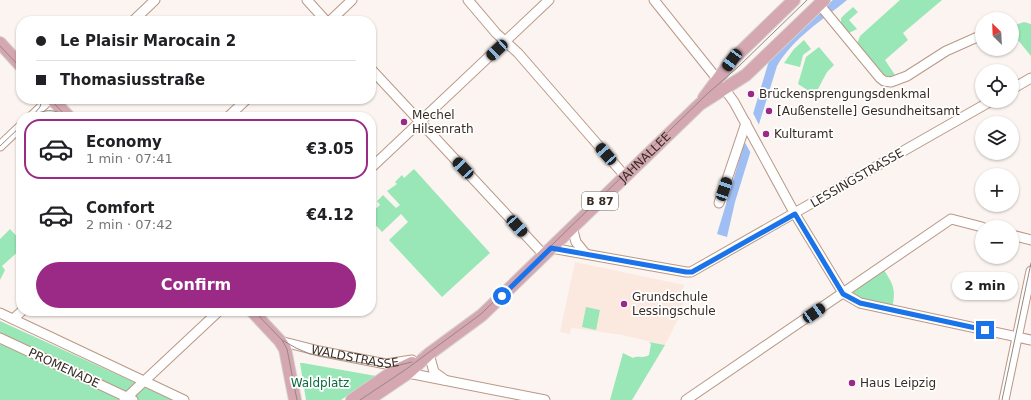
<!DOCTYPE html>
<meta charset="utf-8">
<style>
body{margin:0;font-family:"DejaVu Sans",sans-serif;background:#f6f6f6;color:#202124;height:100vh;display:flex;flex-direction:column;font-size:15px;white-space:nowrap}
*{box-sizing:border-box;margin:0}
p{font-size:13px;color:#757577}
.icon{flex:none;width:22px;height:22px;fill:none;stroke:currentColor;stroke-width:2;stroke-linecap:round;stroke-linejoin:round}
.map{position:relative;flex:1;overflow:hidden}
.side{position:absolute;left:16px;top:112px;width:360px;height:204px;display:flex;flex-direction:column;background:#fff;border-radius:16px;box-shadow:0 1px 3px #0004}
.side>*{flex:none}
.top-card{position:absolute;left:16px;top:16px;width:360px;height:88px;border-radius:16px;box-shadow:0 1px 3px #0004;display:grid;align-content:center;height:88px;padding:0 20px;background:#fff}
.needle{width:26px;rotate:336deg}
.controls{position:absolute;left:975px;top:12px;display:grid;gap:8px}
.controls a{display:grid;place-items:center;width:44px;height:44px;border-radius:50%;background:#fff;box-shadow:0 1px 3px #0004;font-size:20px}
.end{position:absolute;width:18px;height:18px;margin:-9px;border:5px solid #1a73e8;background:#fff;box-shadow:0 0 0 2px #fff}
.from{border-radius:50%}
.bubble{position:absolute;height:28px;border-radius:14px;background:#fff;box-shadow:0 1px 3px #0004;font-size:13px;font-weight:600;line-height:28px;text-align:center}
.car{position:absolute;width:12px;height:24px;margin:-12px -6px;border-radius:5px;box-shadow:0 0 3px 1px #0007;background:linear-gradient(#222 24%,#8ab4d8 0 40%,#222 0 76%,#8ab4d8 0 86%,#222 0)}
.top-card b{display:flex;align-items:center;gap:14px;height:38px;font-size:15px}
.top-card b+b{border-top:1px solid #e0e0e0}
.top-card i{width:10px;height:10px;background:#202124}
ul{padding:7px 0 0;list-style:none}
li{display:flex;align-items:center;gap:12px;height:60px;margin:0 8px 6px;padding:0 12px;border:2px solid transparent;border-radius:16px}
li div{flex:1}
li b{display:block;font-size:15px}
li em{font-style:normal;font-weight:600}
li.current{border-color:#9b2986}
li>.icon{width:36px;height:36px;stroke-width:1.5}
.action{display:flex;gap:8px;margin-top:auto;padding:8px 20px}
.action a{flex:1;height:46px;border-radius:24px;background:#9b2986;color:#fff;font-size:16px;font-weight:600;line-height:46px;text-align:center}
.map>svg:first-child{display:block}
</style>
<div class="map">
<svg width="1031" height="400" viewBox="0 0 1031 400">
<rect width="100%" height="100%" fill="#fbf4f0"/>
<path fill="#fbe9e0" d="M575,262L684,285L681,297L684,298L682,311L665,345L622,335L573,328H571L570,334L560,332Z"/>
<path fill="#99e6b6" d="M900,0H942L903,33L908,40L885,60L895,75L886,78L882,77L857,44L860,36Z
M853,7L858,12L849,20L857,29L849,33L841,25V18L844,15Z
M1024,22L1031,24V56L1012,33V26Z
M804,40L811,49L803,55L800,67L784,63L794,49Z
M819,47L834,65L827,72L818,89L814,92L809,91L798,84L806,57Z
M414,169L490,253L442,297L389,240L408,222L401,214L382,232L371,220V207L374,210L380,205L377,201L383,195L396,208L400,205L387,191L397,184L395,182L402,175L404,178Z
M10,229L21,241V249L2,266L5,270L0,280V239Z
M882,267C894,286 896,287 892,310L843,293Z
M586,307L600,310L596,330L582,327Z
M0,321L173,400H0Z
M649,342L665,345L632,400H610L623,353L633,358C638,355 643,359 649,355L651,344Z
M300,363H303L376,376L341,400H306Z"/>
<path fill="#9fbff4" d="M833,0H847C823,20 793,38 777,66L735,202L727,237L717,234L768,64L770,60L816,13Z"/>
<path fill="#fbf4f0" d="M752,111L760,127L752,155L744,141Z"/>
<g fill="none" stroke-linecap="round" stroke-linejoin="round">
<g stroke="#ba9885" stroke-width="11">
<g id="minor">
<path d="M307,0L326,21"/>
<path d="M468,0L496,33L518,53L625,176"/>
<path d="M654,0L718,80L734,102L795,214L843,293L860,303L1031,340"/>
<path d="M819,4L880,78L884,81L891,82L907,76L946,51L982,35"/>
<path d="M133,21L155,0"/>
<path d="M330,21L352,0"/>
<path d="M371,69L544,255"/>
<path d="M1012,89L1031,78"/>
<path d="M31,117L50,99"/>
<path d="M228,117L247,99"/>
<path d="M0,146L21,126"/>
<path d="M371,168L549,0"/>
<path d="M719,203L746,123"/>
<path d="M572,227L576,242L585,253"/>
<path d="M1012,235L1031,240"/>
<path d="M551,248L686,272H691L991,101"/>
<path d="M0,313L184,400"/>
<path d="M13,319L22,311"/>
<path d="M0,338L133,400"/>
<path id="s1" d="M280,341L319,351L386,364L412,360"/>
<path d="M424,356L429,354L434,372L445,380"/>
<path d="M408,373L545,400"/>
<path d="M124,400L219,311"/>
<path d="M686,400L951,219L982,227"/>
<path d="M1004,400L1031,271"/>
</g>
</g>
<g stroke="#d3d1cf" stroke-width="14">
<g id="major">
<path d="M0,43L21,66"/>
<path d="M704,98L732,60L794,0"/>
<path d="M52,99L69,117"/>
<path d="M252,311L280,341L285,349L295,400"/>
<path d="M352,400L391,373L412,363"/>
<path id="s2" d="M368,400L408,373L429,354L482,315L700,104L746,75L824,0"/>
</g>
</g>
<use href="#minor" stroke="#fff" stroke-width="9"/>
<use href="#major" stroke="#d4a7b1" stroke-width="12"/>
<path stroke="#948983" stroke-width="1" d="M0,46L21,68
M50,99L64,114
M34,114L40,107L42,99
M31,117C43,109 55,108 66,117
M0,146L21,126
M254,311L282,340L287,349L297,400
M282,340L296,348L310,354L379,366L391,367L412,362
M360,400L405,370L481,314L707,94L738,67L807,0
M1002,400L1031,263"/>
</g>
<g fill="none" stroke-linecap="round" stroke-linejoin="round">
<path stroke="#1a73e8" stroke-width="5" d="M502,296L551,248L686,272H692L795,214L843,294L860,303L985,330"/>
</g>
<g fill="#9b2986" stroke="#fff" stroke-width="1.5">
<circle cx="751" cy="94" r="4"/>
<circle cx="769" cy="111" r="4"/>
<circle cx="404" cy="122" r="4"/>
<circle cx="766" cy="134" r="4"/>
<circle cx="624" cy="304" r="4"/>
<circle cx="852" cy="383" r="4"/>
</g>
<g text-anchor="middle" stroke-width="3.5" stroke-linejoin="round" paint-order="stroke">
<rect fill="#fff" stroke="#746b66" stroke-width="1" x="582" y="192" width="36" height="18" rx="3"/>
<g font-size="11" font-weight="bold" fill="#392c24">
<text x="600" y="205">B 87</text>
</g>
<g font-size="12" fill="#392c24" stroke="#fff" text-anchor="start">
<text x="759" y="98">Brückensprengungsdenkmal</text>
<text x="777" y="115">[Außenstelle] Gesundheitsamt</text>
<text x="412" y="119">Mechel<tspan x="412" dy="14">Hilsenrath</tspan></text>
<text x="774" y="138">Kulturamt</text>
<text x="632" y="301">Grundschule<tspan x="632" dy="14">Lessingschule</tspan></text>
<text x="860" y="387">Haus Leipzig</text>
</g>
<g font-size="12" fill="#392c24" stroke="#fff">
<text dy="4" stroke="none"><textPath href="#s2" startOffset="369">JAHNALLEE</textPath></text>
<text transform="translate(857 178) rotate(-30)" y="4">LESSINGSTRASSE</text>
<text dy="4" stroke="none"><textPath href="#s1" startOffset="77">WALDSTRASSE</textPath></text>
<text transform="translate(64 368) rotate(25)" y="4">PROMENADE</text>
</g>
<g font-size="12" fill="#0b693e" stroke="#fff">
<text x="320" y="387">Waldplatz</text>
</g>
</g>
</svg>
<div class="controls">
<a><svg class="needle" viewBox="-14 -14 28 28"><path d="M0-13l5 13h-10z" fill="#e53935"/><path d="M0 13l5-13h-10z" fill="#757577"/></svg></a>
<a><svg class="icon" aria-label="locate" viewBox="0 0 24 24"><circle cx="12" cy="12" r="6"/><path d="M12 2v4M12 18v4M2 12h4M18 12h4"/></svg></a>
<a><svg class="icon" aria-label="layers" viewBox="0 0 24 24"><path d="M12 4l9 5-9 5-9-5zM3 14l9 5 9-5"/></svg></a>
<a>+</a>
<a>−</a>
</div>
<i class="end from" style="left:502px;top:296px"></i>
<i class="end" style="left:985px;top:330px"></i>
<div class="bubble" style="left:952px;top:272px;width:66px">2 min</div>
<i class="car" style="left:497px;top:50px;rotate:227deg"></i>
<i class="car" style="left:732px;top:60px;rotate:216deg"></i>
<i class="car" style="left:606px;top:154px;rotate:319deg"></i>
<i class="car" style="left:463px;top:168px;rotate:317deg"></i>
<i class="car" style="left:724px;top:189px;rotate:18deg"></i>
<i class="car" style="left:517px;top:226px;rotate:138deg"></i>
<i class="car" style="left:814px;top:313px;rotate:56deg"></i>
<div class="top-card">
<b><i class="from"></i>Le Plaisir Marocain 2</b>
<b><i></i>Thomasiusstraße</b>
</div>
<section class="side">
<ul>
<li class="current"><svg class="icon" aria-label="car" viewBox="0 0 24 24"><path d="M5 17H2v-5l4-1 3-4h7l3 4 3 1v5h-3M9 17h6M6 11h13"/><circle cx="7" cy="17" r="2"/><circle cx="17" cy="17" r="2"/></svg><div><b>Economy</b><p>1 min · 07:41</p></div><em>€3.05</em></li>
<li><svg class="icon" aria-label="car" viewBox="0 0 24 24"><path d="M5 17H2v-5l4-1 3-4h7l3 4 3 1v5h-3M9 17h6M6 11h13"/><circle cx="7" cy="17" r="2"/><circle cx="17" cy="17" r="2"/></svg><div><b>Comfort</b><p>2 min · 07:42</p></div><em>€4.12</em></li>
</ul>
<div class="action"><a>Confirm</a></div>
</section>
</div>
